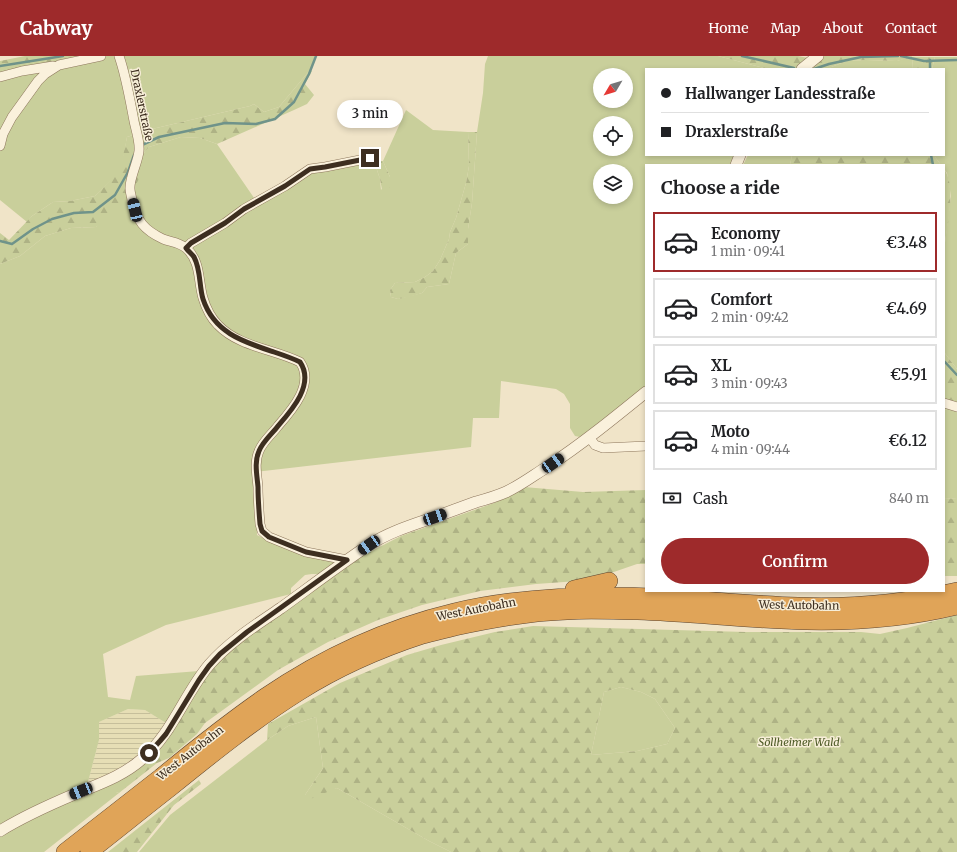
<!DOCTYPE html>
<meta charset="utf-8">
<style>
body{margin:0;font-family:Merriweather,serif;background:#f2f2f2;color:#202124;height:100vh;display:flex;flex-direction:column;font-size:15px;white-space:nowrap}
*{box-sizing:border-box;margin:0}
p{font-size:13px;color:#757577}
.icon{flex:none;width:22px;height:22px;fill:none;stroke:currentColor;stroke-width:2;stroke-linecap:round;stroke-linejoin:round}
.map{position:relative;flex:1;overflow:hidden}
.panel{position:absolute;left:645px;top:108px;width:300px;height:428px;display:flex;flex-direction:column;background:#fff;border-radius:0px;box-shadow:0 2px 6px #0003}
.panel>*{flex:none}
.guide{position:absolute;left:645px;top:12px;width:300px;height:88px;border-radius:0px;box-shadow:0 2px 6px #0003;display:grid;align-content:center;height:88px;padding:0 16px;background:#fff}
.needle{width:26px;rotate:232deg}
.controls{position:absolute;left:593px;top:12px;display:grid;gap:8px}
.controls a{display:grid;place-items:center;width:40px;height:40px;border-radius:50%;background:#fff;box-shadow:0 2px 6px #0003;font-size:20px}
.end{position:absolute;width:18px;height:18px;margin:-9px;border:5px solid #3d2e20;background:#fff;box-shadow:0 0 0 2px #fff}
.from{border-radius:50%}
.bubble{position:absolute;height:28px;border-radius:14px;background:#fff;box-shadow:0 2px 6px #0003;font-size:13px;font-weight:600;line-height:28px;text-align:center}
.car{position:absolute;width:12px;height:24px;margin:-12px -6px;border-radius:5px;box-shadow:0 0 3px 1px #0007;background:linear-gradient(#222 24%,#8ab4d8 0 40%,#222 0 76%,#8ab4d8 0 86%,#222 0)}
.guide b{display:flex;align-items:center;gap:14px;height:38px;font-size:15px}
.guide b+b{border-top:1px solid #e0e0e0}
.guide i{width:10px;height:10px;background:#202124}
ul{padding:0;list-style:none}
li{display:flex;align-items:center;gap:12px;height:60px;margin:0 8px 6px;padding:0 8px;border:2px solid #e0e0e0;border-radius:0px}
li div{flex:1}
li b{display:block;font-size:15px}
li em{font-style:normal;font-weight:600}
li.on{border-color:#9e2a2b}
li>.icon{width:36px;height:36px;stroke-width:1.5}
h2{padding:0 16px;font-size:18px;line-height:48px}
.pay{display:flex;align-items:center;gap:10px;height:44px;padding:0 16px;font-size:15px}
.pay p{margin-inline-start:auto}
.button{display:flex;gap:8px;margin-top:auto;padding:8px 16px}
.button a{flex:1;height:46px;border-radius:24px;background:#9e2a2b;color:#fff;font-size:16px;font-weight:600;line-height:46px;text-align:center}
header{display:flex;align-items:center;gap:24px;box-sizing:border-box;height:56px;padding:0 20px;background:#9e2a2b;color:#fff}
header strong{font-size:19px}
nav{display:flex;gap:22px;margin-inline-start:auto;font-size:14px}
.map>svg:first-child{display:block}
</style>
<header>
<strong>Cabway</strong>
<nav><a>Home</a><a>Map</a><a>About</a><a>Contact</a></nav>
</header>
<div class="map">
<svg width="957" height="796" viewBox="0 0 957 796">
<defs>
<pattern id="farmland-rules" width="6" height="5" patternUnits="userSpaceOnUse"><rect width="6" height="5" fill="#e6deb5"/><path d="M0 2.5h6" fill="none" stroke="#c6bf9b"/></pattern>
<pattern id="forest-firs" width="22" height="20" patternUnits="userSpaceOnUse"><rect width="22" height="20" fill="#c9cf9b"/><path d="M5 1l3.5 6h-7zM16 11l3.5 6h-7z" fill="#aeb285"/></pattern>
</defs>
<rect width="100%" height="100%" fill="#f0e4c8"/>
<path fill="url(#farmland-rules)" d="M128,653L145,654L166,667L149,690L130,707L108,720L88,726L99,684V666Z"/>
<path fill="#c9cf9b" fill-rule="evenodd" d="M91,0H315L310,14L279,51L264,56L254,48L250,50L152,73L127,81L121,115L95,140L70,145L53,146L32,160L27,166L0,144V21Z
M488,0H718L768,13H646V99H736L732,109H646V330L620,352L586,379L580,381L575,380L570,372V348L564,338L556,333L501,325L499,362H473L471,391L255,416L257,462V479L280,490L307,499L336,506L319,518H312L305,519L291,532V538L166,569L103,598L108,641L130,644L136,620L199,615L166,667L145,654L128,653L99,666V684L88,726L92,735L125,721L116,734V736L119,737L44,796H0V208L20,200L45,180L71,172L96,171L139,103L149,91L181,81L200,82L217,88L259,149L307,117L374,105L380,123L381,134L390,121L383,105L406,54L433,74L468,76L469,110L466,127L456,162L450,176L449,183L440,204L433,215L425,221L415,226L395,227L390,234L391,241L398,243L422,237L427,231L449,228L456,197L468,188V173L472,147L477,76L483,37L485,8ZM600,19H626V45H600ZM600,67H626V93H600ZM600,115H626V141H600Z
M912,0L913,13H826L847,5L866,4L897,5Z
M935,1H957V313L944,296V188L945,186L951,140L947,117L944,113V109H941L935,101V99H944V13H932Z
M748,99H792L790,109H743Z
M957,350V443L944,442V354Z
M621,631L641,636L655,643L675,672L667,688L637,695L591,699L604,636Z
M316,661L323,712L305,739L337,732L429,785L451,796H139L170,759L267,684L288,670Z"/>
<path fill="url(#forest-firs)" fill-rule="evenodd" d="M25,0H91L0,21V5Z
M718,0H798L808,2L796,13H768Z
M824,0L935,1L932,13H913L912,1L897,5L866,4L847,5L826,13H807Z
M310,14L312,15L305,28L314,39L307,48L294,54L217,88L200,82L181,81L149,91L139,103L140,121L128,143L96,171L71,172L45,180L20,200L0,208V177L9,184L32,160L53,146L70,145L95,140L120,115L127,81L152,73L250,50L254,48L264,56L279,51Z
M468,76H477L472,147L468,173V188L456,197L449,228L427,231L422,237L409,241L398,243L391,241L390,234L395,227L415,226L425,221L433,215L440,204L449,183L450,176L456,162L466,127L469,110Z
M792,99H935V101L941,109H790Z
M374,105H383L390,121V131L385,134H382L380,123Z
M944,113C956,129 948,167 945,186L944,188Z
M944,296L957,313V350L944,354Z
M524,431L583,436L646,434V508H637L608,518L578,525L536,528L480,535L422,549L378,564L328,586L278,614L205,667L197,678L169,702L157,707L119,737L116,736V734L113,732L125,721L140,711L161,692L170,680L186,651L201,628L223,600L256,575L362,500L401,480L494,447Z
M944,442L957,443V520H944Z
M957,559V796H451L429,785L337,732L308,744L305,739L323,712L316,661L288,670L267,684L268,668L340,627L407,599L441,589L495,576L533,570L746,576H861L880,578L907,572ZM621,631L641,636L655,643L675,672L667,688L637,695L591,699L604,636Z
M199,724L201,728L174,749L137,796H108Z"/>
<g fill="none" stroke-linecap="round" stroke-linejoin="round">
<path stroke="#6f938a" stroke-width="2.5" d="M742,0L794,12
M901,0L924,5L957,4
M0,10L63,0
M814,13L829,8L861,1L898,0
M930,13V4
M142,89L159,81L225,67L256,68L275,63L294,46L309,18L316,0
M931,99L933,109
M0,185L12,188L33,173L52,163L74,157L93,156L115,139L128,116L134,99
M944,305L957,319"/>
<g stroke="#8d765c" stroke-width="10">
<path id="minor" d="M119,0C126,20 130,44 134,65C136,75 140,85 139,95C138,106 129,123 130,133C130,137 132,141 132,145C137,165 144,174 163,183C171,186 179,186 186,192C201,205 198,225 203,242C206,252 211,262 218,269C239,291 274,293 300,306C315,328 292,354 278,370C272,378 263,385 259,395C254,406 257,419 258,431C258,443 259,455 260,468L262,475L269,481L306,496L347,504
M0,21L22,15L53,10
M0,90L3,78L12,61L38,25L45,18L59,9L101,0
M186,192L191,187L225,167L244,153L285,130L310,113L325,111L370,102
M944,347L957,351
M589,381L595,389L603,392L646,390"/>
</g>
<g stroke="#8d765c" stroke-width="12">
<path id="tertiary" d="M802,13L818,0
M736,109L740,99
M0,775C24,760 49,749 75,738C99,728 123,720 142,703C172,678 184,639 209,609C229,586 256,569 281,552C310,531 339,509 369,489C389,476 412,469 435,461C449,456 462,451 476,446C487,443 497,440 506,436C521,429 534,419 547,411C582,388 614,362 646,336"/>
</g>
<g stroke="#5b4430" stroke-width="18">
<path id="motorway" d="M574,533L609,525
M65,796C97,771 129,746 161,721C195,693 229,666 265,641C322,602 387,572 454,556C507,543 560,540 614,540C675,540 736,548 798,550C852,552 905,547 957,535
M89,796C116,775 143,753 170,732C212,698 253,665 299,636C337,612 380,593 423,579C434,576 444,574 455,571C492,563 529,556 567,555C590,553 614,555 638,555C694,557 751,564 807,565C858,566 908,562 957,550"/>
</g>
<use href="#minor" stroke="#faf1dc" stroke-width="9"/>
<use href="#tertiary" stroke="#faf1dc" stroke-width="11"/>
<use href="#motorway" stroke="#e0a458" stroke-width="17"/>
</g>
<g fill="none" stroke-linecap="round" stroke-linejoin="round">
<path stroke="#3d2e20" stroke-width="5" d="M149,697L160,685L166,678L199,624L209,610L220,598L247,576L347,504L306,496L269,481L262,475L260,468C259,456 258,443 258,431C257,419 254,406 259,395C263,385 272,378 278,370C292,354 315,328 300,306C292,302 283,299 274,296C244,286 214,277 203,243C199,230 201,214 194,201C192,198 188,195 186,192L191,187L225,167L244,153L285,130L310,113L325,111L370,102"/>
</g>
<g text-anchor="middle" stroke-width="3" stroke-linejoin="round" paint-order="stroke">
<g font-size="11" fill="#3d2e20" stroke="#f7eed8">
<text transform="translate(142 49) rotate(78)" y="4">Draxlerstraße</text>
<text transform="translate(799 549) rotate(1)" y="4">West Autobahn</text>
<text transform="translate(476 553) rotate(-11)" y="4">West Autobahn</text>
<text transform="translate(190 697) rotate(-38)" y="4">West Autobahn</text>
</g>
<g font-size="11" font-style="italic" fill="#4d5a26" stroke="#f7eed8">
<text x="799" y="690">Söllheimer Wald</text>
</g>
</g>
</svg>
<div class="controls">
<a><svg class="needle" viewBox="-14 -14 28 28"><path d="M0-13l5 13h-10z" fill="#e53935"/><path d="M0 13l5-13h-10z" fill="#757577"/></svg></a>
<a><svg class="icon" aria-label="locate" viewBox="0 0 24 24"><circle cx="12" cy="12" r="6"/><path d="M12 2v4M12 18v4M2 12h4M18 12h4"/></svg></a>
<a><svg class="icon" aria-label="layers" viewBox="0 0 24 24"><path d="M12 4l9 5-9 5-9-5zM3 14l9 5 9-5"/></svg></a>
</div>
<i class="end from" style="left:149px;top:697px"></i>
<i class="end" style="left:370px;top:102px"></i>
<div class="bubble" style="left:337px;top:44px;width:66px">3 min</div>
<i class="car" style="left:135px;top:154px;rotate:347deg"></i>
<i class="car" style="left:553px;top:407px;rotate:55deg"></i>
<i class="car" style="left:435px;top:461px;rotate:71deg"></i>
<i class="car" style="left:369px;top:489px;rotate:235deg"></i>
<i class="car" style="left:81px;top:735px;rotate:248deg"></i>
<div class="guide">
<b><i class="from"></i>Hallwanger Landesstraße</b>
<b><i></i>Draxlerstraße</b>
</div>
<section class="panel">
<h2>Choose a ride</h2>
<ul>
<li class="on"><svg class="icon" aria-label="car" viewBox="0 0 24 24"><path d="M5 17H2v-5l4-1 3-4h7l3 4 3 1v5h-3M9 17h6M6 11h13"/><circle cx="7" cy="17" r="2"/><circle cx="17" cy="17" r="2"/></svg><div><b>Economy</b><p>1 min · 09:41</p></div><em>€3.48</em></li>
<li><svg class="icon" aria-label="car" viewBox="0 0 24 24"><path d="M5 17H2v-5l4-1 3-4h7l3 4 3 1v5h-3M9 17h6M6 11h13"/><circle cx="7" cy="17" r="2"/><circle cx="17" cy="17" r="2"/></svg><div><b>Comfort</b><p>2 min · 09:42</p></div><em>€4.69</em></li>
<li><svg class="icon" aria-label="car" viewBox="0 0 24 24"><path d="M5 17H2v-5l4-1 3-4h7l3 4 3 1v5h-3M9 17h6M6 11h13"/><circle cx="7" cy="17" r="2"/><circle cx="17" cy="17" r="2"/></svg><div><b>XL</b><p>3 min · 09:43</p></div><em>€5.91</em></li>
<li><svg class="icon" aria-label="car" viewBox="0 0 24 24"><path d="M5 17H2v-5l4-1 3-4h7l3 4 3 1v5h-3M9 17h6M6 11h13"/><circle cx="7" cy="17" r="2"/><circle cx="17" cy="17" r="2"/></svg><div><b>Moto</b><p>4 min · 09:44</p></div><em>€6.12</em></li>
</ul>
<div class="pay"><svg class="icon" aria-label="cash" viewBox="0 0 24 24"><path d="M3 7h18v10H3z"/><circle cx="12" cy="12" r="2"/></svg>Cash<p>840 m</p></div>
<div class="button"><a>Confirm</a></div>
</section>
</div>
